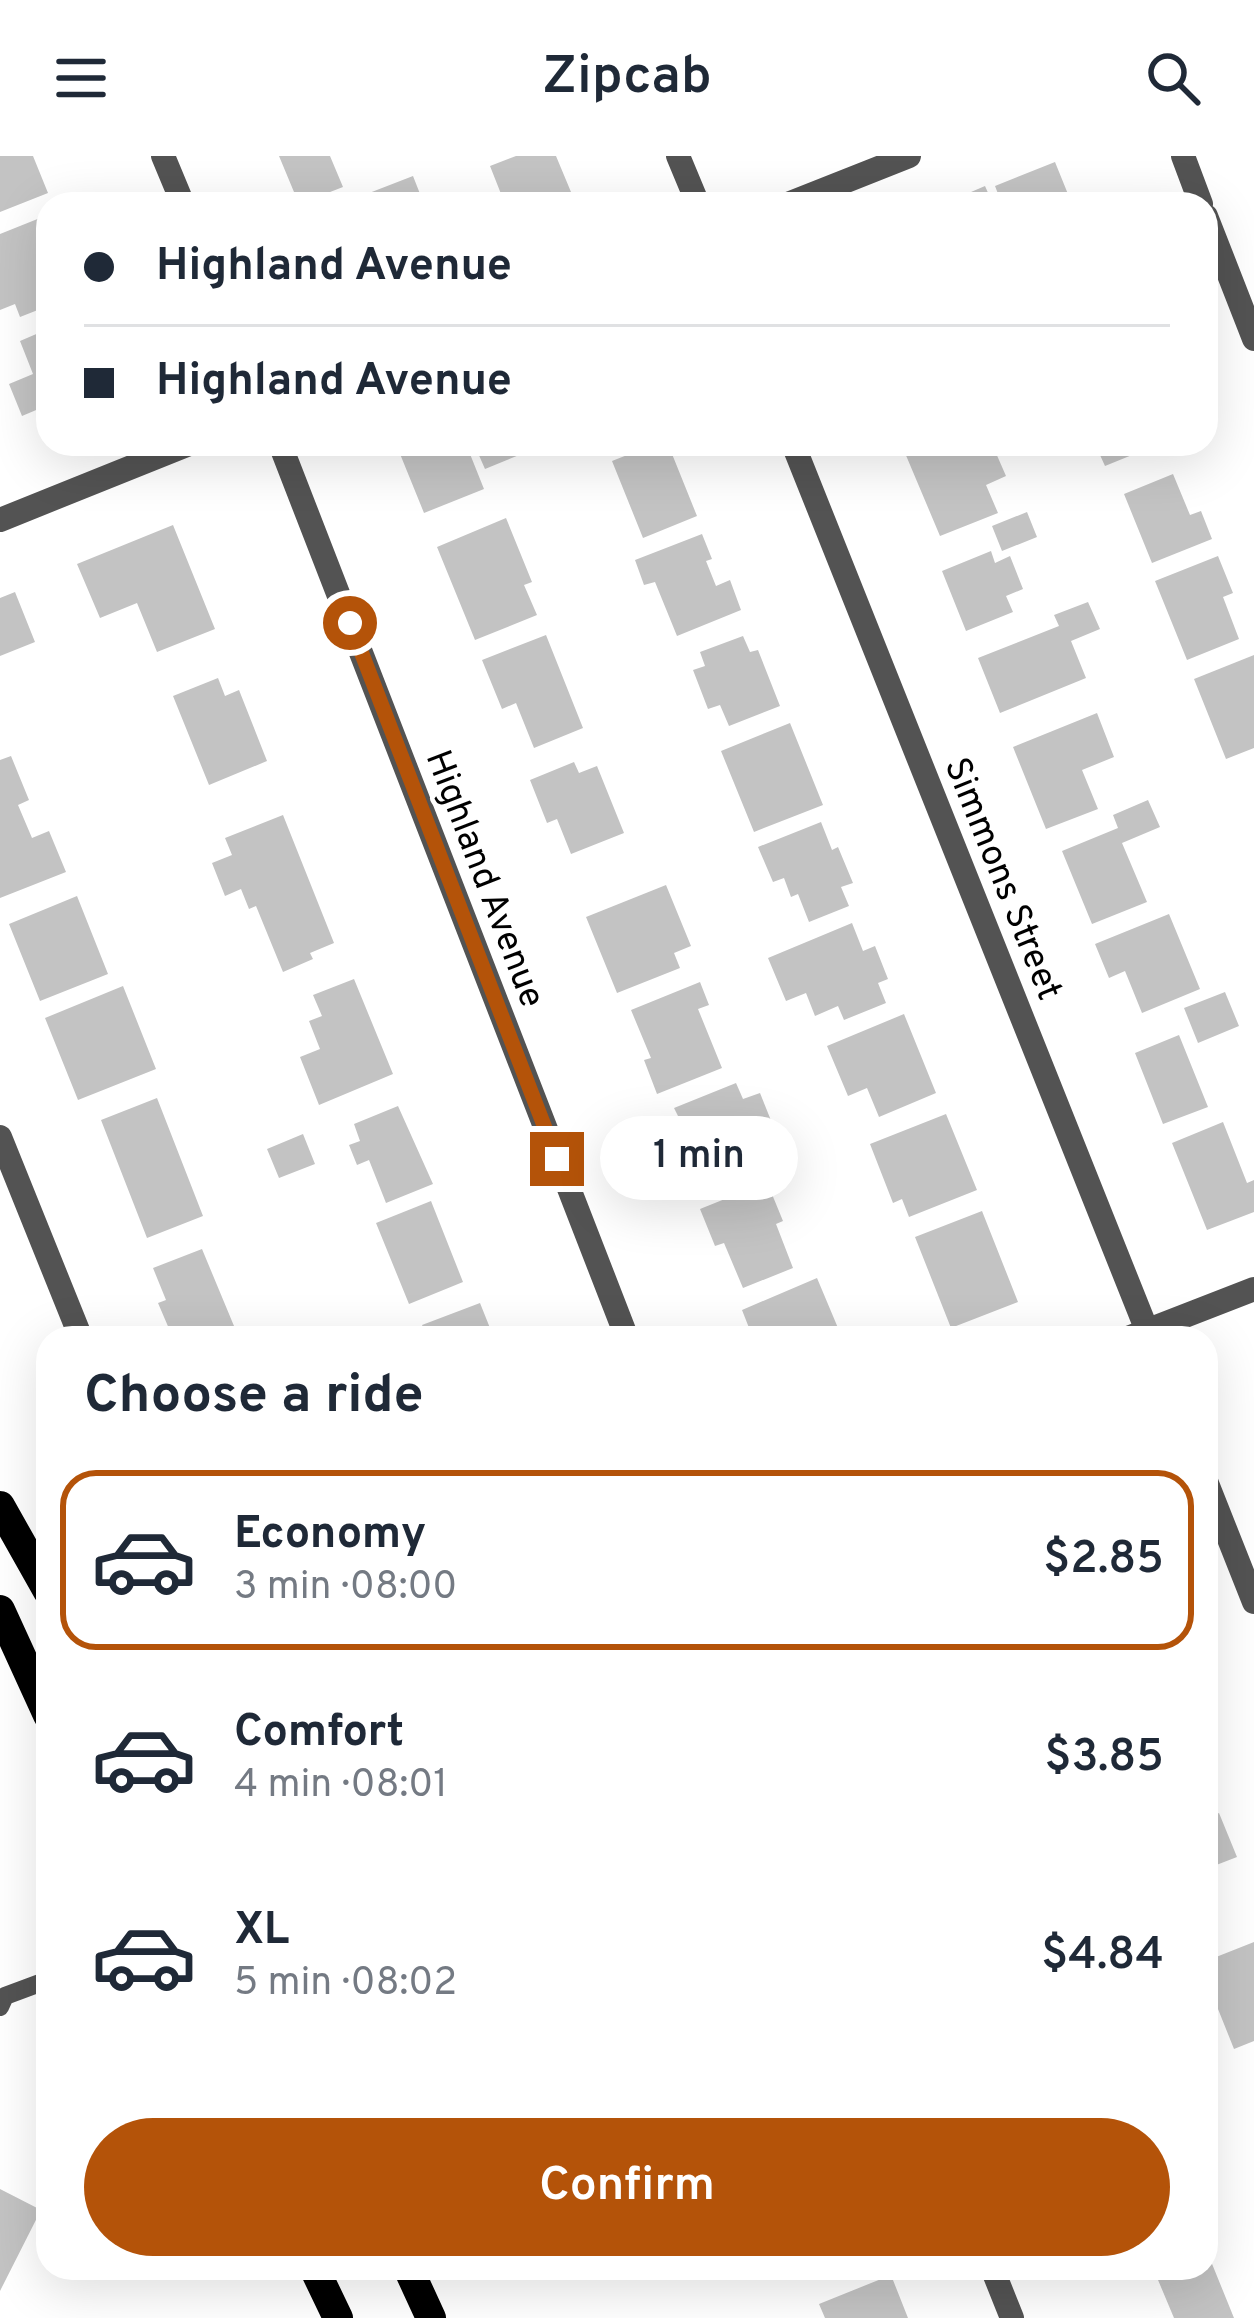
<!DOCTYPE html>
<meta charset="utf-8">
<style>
body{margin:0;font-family:Overpass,sans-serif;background:#f2f2f3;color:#1f2937;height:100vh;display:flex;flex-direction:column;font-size:45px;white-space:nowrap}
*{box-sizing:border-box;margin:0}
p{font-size:39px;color:#747a83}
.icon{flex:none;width:66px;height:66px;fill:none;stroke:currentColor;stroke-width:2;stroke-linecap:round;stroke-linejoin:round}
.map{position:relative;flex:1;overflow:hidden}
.drawer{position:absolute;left:36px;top:1170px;width:1182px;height:954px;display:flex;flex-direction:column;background:#fff;border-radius:36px;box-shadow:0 12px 48px #0002}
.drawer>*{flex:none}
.hud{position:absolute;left:36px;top:36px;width:1182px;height:264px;border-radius:36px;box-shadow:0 12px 48px #0002;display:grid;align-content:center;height:264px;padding:0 48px;background:#fff}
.end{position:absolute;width:54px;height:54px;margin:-27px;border:15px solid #b45309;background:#fff;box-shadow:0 0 0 6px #fff}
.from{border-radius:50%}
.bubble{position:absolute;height:84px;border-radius:42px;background:#fff;box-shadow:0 12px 48px #0002;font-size:39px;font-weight:600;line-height:84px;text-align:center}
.hud b{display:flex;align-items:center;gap:42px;height:114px;font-size:45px}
.hud b+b{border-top:3px solid #e0e1e3}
.hud i{width:30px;height:30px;background:#1f2937}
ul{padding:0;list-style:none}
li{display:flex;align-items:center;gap:36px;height:180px;margin:0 24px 18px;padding:0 24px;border:6px solid transparent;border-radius:36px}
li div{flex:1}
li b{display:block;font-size:45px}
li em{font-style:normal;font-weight:600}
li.active{border-color:#b45309}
li>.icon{width:108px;height:108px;stroke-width:1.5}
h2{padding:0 48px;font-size:54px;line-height:144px}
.primary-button{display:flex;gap:24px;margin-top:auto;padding:24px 48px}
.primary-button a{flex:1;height:138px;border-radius:72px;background:#b45309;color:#fff;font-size:48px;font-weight:600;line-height:138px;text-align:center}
header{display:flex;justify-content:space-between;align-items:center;height:156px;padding:0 48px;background:#fff;font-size:54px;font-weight:600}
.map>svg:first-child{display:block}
</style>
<header><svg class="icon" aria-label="menu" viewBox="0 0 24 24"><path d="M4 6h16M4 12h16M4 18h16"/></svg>Zipcab<svg class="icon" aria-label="search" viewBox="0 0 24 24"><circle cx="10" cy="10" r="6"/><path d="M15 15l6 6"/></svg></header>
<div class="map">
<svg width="1254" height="2162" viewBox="0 0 1254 2162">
<rect width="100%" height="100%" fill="#fff"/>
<path fill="#c3c3c3" d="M0,0H33L48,37L0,56Z
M279,0H330L343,31L299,48Z
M516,0H556L576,48H505L490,10Z
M1055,6L1072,48H1002L995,30Z
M413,20L424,48H368L364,39Z
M985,30L993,48H943Z
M40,62L48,81V150L20,161L15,148L0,154V78Z
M48,173V249L22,260L9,228L33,218L20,185Z
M396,288H466L484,333L424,357Z
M474,288H526L529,295L485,313Z
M655,288H668L697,360L643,382L612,305Z
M926,288H992L1006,320L986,329L998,357L940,380L905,297Z
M1095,288H1159L1105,310Z
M1173,318L1190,359L1201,355L1212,383L1152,407L1124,338Z
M1027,356L1037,381L1002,395L992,370Z
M506,362L532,426L524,429L537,459L475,484L437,391Z
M173,369L215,473L157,496L137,447L100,462L77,408Z
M702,378L712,403L706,405L716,430L730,424L741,454L677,480L655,426L644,429L635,404Z
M991,395L995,407L1010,400L1023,433L1006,440L1013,456L966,475L942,415Z
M1218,400L1233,437L1223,441L1239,483L1187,504L1155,425Z
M15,436L35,486L0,500V442Z
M1088,446L1100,473L1071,485L1086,522L1000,557L978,502L1059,470L1054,459Z
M546,479L583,572L534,592L516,547L502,553L482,504Z
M743,480L750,496L758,494L780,550L729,570L720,549L708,553L693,514L705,510L700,496Z
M1254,499V592L1226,603L1194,523Z
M218,522L225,540L239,534L267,605L209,629L173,540Z
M1097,557L1114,601L1082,614L1098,653L1046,673L1013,591Z
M790,567L823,649L754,676L721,595Z
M11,600L29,644L18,649L32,682L49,675L66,716L0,742V604Z
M574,606L579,617L597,610L624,677L571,698L557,663L547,667L530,624Z
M1148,644L1160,671L1122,687L1147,746L1092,768L1062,695L1118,672L1113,659Z
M283,659L334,787L310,797L313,803L283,816L256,750L249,753L241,733L225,740L212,707L232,699L225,682Z
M821,666L832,694L838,691L853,727L841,731L849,750L809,766L798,738L791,741L784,722L773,726L758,691Z
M666,729L691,790L674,797L680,812L617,837L586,761Z
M77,740L108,818L40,845L9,768Z
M1169,758L1200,833L1142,857L1125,815L1109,822L1095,788Z
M852,767L863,795L875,790L888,823L878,827L886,847L844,864L838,850L815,860L806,837L786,845L768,802Z
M354,823L393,918L319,949L300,901L320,893L309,865L322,860L313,839Z
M700,826L709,849L698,853L722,912L657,938L644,904L651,902L631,854Z
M123,830L156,913L78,944L45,862Z
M1225,836L1239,870L1198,887L1184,852Z
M904,858L936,937L879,961L867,932L848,940L827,890Z
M1179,879L1208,951L1163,968L1135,897Z
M736,927L743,943L760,937L776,977L749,989L756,1007L697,1031L685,1003L697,998L674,952Z
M157,942L203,1060L147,1082L101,964Z
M398,950L433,1028L386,1047L369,1004L357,1009L349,989L360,985L354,968Z
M946,958L977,1034L909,1061L902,1043L893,1047L870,988Z
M1223,966L1247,1027L1254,1024V1056L1207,1074L1172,987Z
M303,978L315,1008L279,1022L267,993Z
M767,1026L783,1065L776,1068L793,1112L743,1132L724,1087L715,1090L700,1053Z
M431,1045L463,1126L409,1148L376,1067Z
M982,1055L1018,1146L951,1172L915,1081Z
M202,1093L239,1182H173L158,1147L166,1144L153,1112Z
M817,1122L838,1172L827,1177L829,1182H753L742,1154Z
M480,1147L492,1177L480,1182H428L422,1169Z
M1219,1657L1237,1701L1206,1713V1662Z
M1254,1786V1885L1234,1893L1206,1823V1805Z
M0,2033L41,2054L0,2135Z
M1206,2093L1234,2162H1174L1153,2112H1206Z
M891,2119L908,2162H825L819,2148Z"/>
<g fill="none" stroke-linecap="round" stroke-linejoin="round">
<path stroke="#535353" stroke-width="18" d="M0,1851L5,1840L48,1824"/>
<path stroke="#535353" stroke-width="24" d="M163,0L183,48
M678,0L698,48
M1183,0L1201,48
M788,48L909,0
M1206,60L1254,183
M793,288L1150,1182
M0,981L81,1182
M1128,1182L1254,1133
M1206,1325L1254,1446"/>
<path stroke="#535353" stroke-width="24" d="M280,288L627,1182
M0,364L189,288
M992,2112L1012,2162"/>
<path stroke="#000" stroke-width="30" d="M0,1350L48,1435
M0,1454L48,1559
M314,2112L338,2162
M408,2112L431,2162"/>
</g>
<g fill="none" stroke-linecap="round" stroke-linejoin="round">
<path stroke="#b45309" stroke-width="15" d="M350,467L557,1003"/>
</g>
<g text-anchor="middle" stroke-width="9" stroke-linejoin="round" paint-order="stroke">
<g font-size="36" fill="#000" stroke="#fff">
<text transform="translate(487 722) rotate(69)" y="13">Highland Avenue</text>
<text transform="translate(1005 722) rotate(68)" y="13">Simmons Street</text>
</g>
</g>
</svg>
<i class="end from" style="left:350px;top:467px"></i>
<i class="end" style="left:557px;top:1003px"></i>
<div class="bubble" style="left:600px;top:960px;width:198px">1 min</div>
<div class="hud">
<b><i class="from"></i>Highland Avenue</b>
<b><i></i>Highland Avenue</b>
</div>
<section class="drawer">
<h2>Choose a ride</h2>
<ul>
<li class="active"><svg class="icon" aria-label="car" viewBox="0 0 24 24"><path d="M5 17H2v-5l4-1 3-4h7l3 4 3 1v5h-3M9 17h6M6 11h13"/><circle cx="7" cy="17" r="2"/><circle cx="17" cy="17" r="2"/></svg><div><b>Economy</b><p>3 min · 08:00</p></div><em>$2.85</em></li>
<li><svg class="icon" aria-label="car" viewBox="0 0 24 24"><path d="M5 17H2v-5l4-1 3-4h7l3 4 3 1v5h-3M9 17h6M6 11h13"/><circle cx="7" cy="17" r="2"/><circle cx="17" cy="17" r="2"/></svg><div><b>Comfort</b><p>4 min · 08:01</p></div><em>$3.85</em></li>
<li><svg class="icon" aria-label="car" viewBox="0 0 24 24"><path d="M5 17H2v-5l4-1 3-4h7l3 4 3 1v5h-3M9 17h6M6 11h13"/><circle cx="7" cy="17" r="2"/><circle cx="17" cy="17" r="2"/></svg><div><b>XL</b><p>5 min · 08:02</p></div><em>$4.84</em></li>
</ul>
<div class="primary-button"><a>Confirm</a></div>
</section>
</div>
